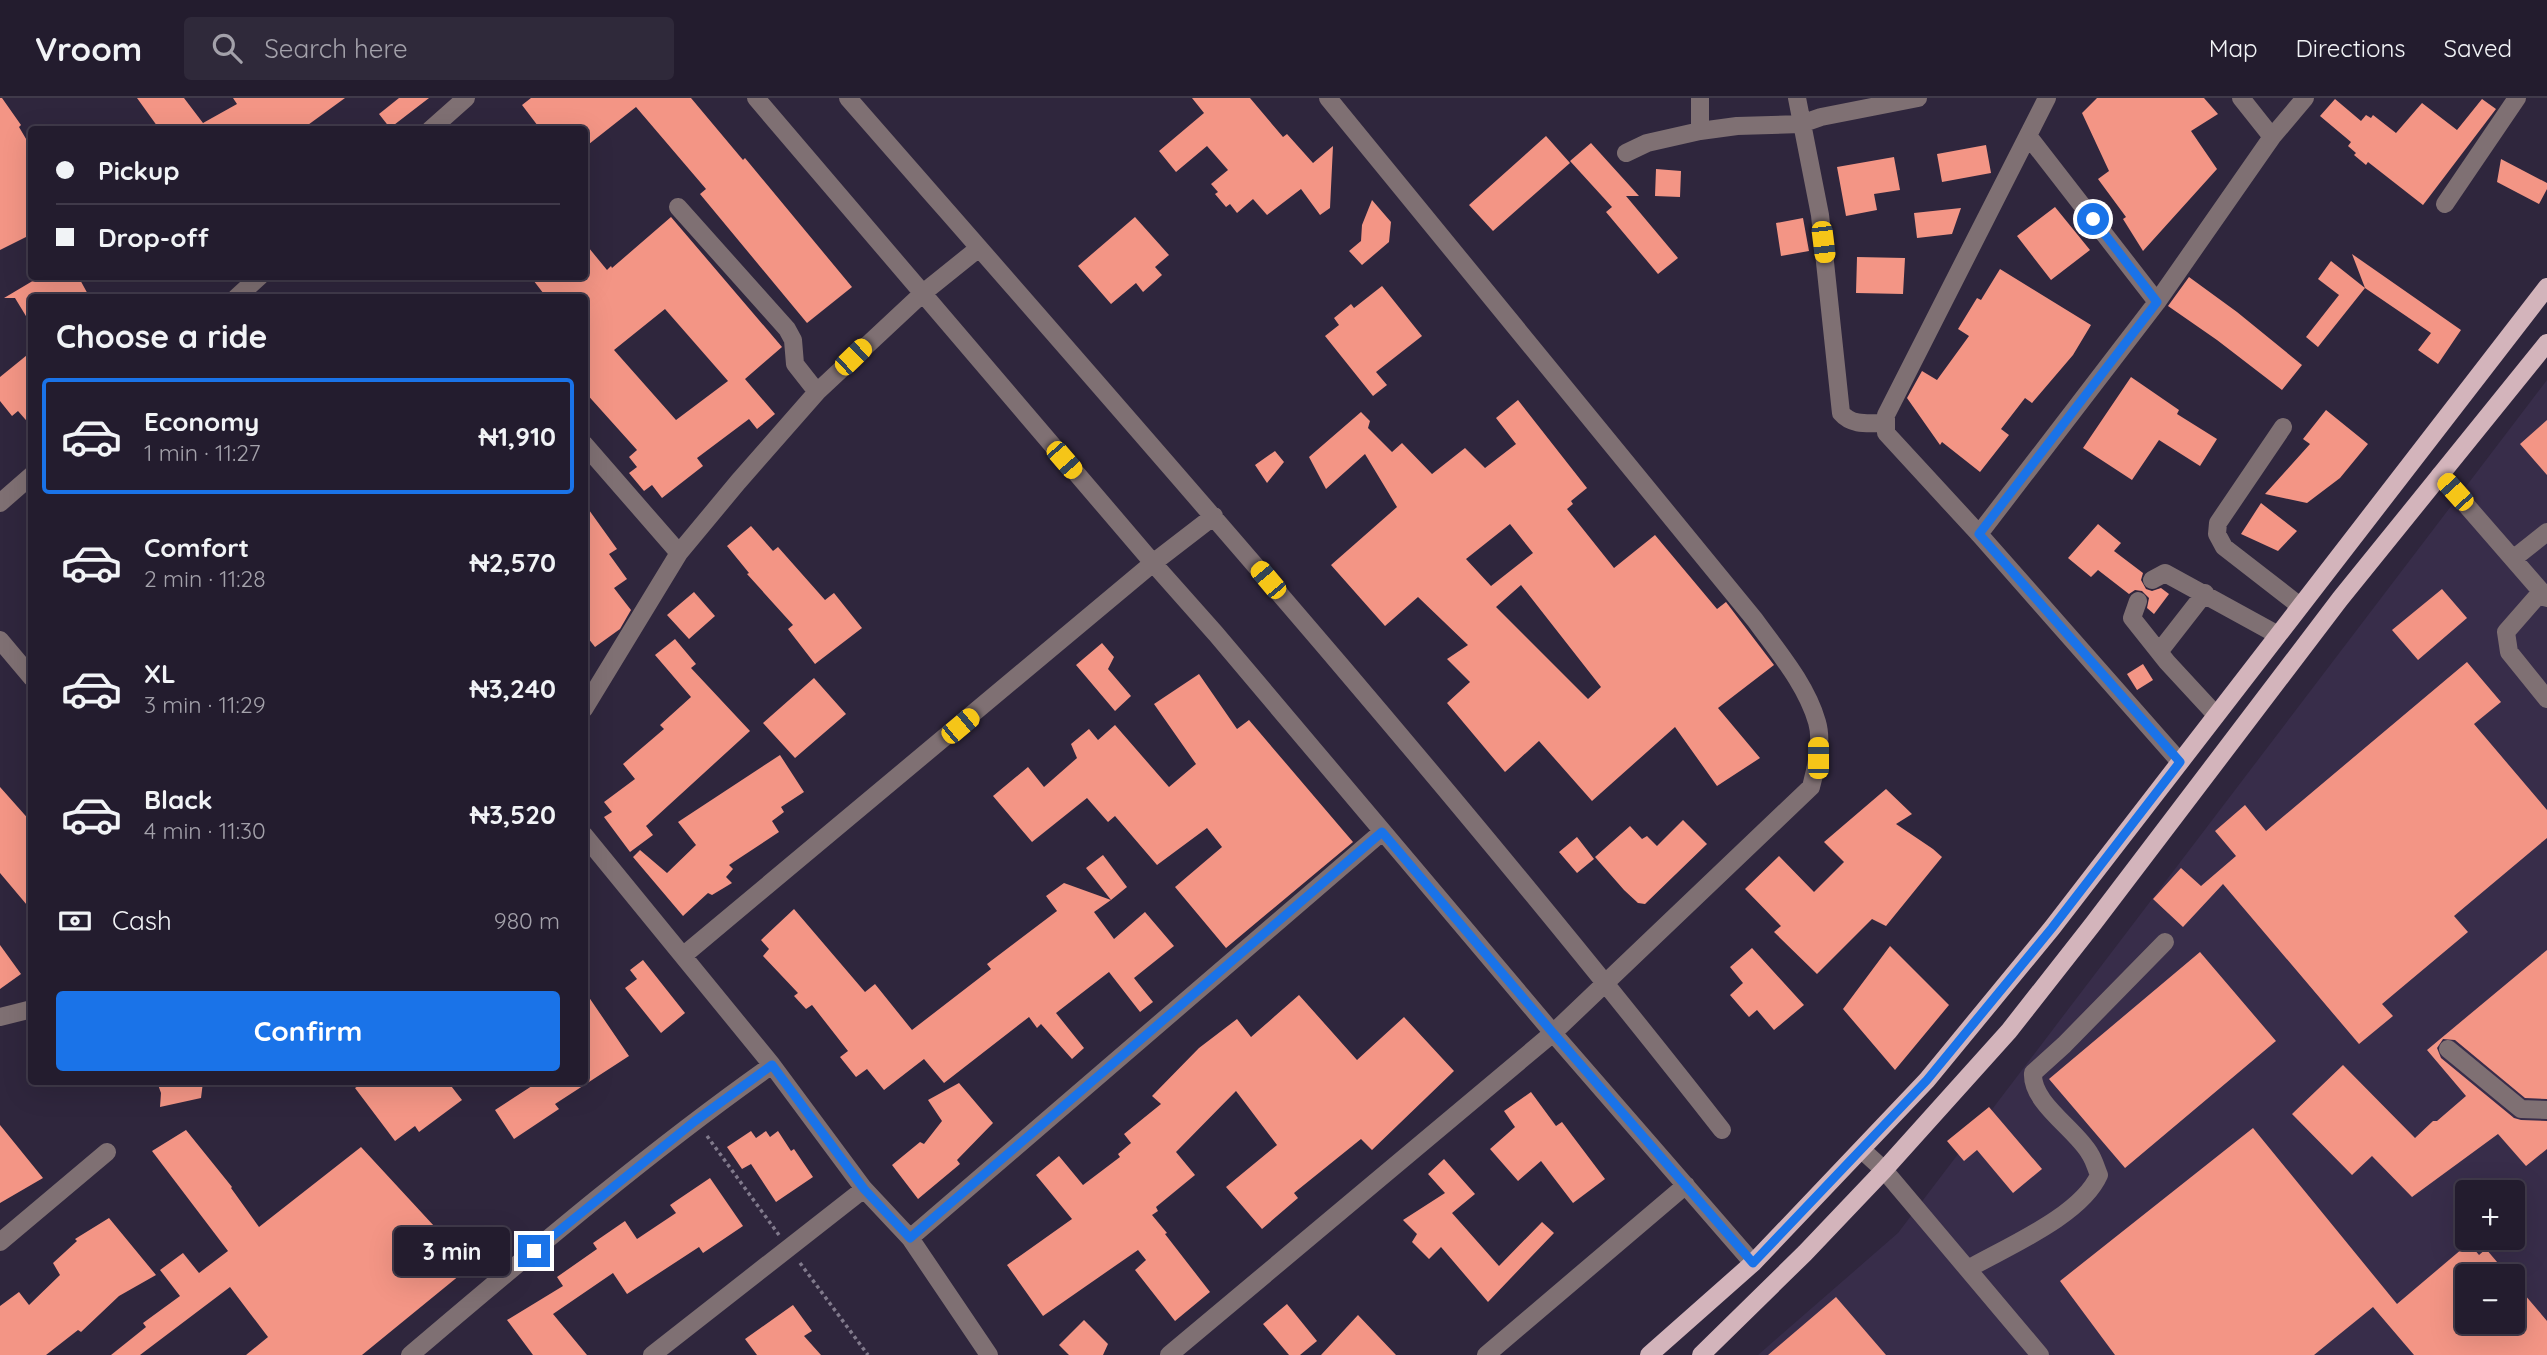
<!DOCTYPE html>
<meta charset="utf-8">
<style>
body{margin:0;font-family:Quicksand,sans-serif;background:#2f293a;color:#f1f3f6;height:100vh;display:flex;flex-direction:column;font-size:26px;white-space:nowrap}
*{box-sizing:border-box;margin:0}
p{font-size:23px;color:#a3a1aa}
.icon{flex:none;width:38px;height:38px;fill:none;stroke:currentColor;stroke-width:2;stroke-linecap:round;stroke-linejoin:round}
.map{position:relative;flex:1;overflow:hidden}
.details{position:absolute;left:28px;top:196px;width:560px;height:791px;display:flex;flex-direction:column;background:#231c2e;border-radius:7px;box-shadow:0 7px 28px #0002,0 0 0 2px #403a4a}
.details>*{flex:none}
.banner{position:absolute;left:28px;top:28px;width:560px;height:154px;border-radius:7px;box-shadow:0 7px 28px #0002,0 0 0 2px #403a4a;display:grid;align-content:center;height:154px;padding:0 28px;background:#231c2e}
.buttons{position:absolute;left:2455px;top:1082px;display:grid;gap:14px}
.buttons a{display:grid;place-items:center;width:70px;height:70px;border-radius:7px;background:#231c2e;box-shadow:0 7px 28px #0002,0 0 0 2px #403a4a;font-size:35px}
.end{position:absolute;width:32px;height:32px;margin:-16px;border:9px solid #1a73e8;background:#fff;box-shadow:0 0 0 4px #fff}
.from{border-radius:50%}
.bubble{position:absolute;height:49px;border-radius:7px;background:#231c2e;box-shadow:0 7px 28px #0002,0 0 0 2px #403a4a;font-size:23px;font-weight:700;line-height:49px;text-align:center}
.car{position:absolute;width:21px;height:42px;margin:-21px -10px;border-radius:9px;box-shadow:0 0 5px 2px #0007;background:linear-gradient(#f5c518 24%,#345 0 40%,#f5c518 0 76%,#345 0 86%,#f5c518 0)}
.banner b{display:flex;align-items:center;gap:24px;height:66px;font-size:26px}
.banner b+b{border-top:2px solid #403a4a}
.banner i{width:18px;height:18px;background:#f1f3f6}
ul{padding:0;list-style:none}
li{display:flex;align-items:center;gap:21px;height:116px;margin:0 14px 10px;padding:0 14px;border:4px solid transparent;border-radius:7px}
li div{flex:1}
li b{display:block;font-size:26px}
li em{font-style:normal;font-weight:700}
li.active{border-color:#1a73e8}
li>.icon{width:63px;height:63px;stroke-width:1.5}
h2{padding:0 28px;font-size:32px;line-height:84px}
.pay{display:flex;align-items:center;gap:18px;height:77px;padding:0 28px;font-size:26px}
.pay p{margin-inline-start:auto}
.cta{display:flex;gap:14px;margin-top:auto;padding:14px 28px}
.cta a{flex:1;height:80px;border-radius:7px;background:#1a73e8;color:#fff;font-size:28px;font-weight:700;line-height:80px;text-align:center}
header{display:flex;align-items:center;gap:42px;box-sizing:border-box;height:98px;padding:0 35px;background:#231c2e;border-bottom:2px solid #403a4a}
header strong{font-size:33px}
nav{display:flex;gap:38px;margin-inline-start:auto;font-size:24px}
.search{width:490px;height:63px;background:#2f293a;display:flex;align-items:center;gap:18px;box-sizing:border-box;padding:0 24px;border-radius:7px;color:#a3a1aa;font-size:26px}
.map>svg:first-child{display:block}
</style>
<header>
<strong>Vroom</strong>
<div class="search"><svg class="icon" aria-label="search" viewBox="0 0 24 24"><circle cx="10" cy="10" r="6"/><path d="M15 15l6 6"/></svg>Search here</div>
<nav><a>Map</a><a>Directions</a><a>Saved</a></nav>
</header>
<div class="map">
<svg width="2547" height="1257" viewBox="0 0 2547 1257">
<rect width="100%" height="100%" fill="#2f263d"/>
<path fill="#382d4a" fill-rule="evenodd" d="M2547,282V1257H1758L1898,1135ZM2468,1094H2513V1139H2468ZM2468,1178H2513V1223H2468Z"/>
<path fill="#f39585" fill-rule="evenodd" d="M0,0H2L21,27L19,29L32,51V136L0,152Z
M137,0H184L203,25L237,6L233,0H345L301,32H160Z
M399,0H429L390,30L379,16Z
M531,0H691L743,62L745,60L852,189L807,225L700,96L706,91L636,9L584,50V32H541L522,7Z
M1192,0H1250L1283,39L1287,36L1313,65L1333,48L1330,110L1320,117L1301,91L1267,117L1253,101L1237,115L1230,106L1226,109L1215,96L1218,94L1211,86L1228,72L1207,48L1176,74L1159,53L1204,15Z
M2097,0H2204L2218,16L2191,33L2217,71L2143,153L2123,121L2126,119L2098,81L2109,73L2082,15Z
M2335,1L2361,23L2366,17L2371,20L2373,17L2396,35L2422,5L2457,32L2482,1L2496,11L2423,107L2368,64L2366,67L2354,57L2356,55L2348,48L2351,44L2320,18Z
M1546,38L1570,65L1493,133L1469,107Z
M1591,45L1639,98H1626L1678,160L1658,176L1606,114L1612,109L1570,63Z
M1986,47L1991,75L1942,84L1937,56Z
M1894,59L1900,92L1874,96L1877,112L1846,118L1837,69Z
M2501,61L2547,85V91L2539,106L2497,84Z
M1656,71L1681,73L1680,99L1655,98Z
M1372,102L1391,124L1389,144L1362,167L1349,153L1361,143L1362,127Z
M2055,109L2090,152L2051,182L2017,138Z
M1961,110L1952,136L1917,140L1914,115Z
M671,119L782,249L745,281L775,316L757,331L749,321L697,360L703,368L662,400L652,387L644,393L629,375L637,369L629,359L637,352L584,293V200H547L530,178H584V144L607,172L611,168L612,170ZM665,211L728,283L676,322L614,252Z
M1135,119L1169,157L1155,169L1162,177L1143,194L1136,185L1111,206L1078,168Z
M1803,120L1809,153L1781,158L1776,125Z
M2352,156L2461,232L2438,266L2418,252L2431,235L2365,190Z
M1857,159L1905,160L1903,196L1856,195Z
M2331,163L2365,190L2318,249L2306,239L2339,197L2318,181Z
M2000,171L2091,227L2073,257L2032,305L2025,300L2001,331L2009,337L1980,374L1942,344L1940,347L1907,300L1922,273L1937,282L1969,238L1958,231L1977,200L1981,202Z
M41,178H78L90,200H32V228L15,200H4Z
M2189,179L2237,214L2302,267L2282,292L2217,242L2168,208Z
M1382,188L1422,238L1376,274L1387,287L1373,298L1325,238L1339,227L1334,220L1351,206L1354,210Z
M32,253V329L18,313L12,318L0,303V279Z
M2131,279L2179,312L2177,316L2217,341L2200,368L2159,342L2132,382L2083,350Z
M1518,302L1587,390L1571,403L1573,406L1567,411L1614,470L1655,437L1717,511L1726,504L1774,567L1718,610L1760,660L1717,688L1675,629L1592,703L1539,643L1505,674L1447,605L1470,584L1447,561L1468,547L1418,499L1385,528L1331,467L1397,409L1365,356L1326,391L1309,359L1361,314L1370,323L1368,330L1392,354L1402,345L1432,376L1465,350L1485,370L1516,346L1496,320ZM1510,426L1533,455L1491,488L1466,461ZM1521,487L1601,589L1588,601L1496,509Z
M2326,312L2368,346L2340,380L2307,405L2265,396L2310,346L2303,341Z
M2547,322V377L2520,346Z
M1275,353L1284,364L1267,385L1255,367Z
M584,405L617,451L609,456L627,481L614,490L631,512L620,531L595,549L584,535Z
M2261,405L2297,433L2278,453L2241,436Z
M2098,426L2121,445L2114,453L2143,475L2141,482L2146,491L2152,493L2161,490L2169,496L2154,516L2147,510L2149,500L2142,493L2135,492L2129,496L2098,472L2091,479L2068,460Z
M751,428L773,453L778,449L825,502L834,495L862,530L815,566L788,531L793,527L747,476L749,475L727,448Z
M2442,491L2467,520L2418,562L2392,532Z
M694,494L715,518L689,541L667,517Z
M675,541L696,566L691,570L750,633L646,728L653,737L630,754L604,719L612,714L604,704L635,681L623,666L664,631L660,627L691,599L655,557Z
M1102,545L1114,559L1108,571L1131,598L1115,613L1076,567Z
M2467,564L2501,604L2474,626L2547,712V740L2454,818L2468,834L2382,906L2393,918L2359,946L2223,786L2183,829L2153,801L2181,770L2201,788L2236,758L2215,733L2245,707L2266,733Z
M2143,566L2153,582L2137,592L2127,576Z
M1199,576L1237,631L1249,622L1353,744L1226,850L1175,789L1222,749L1207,730L1157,767L1115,718L1108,724L1087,700L1032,744L993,698L1028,669L1044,689L1077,660L1071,646L1089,631L1098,642L1115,627L1169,689L1196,666L1154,606Z
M814,580L846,616L795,660L763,625Z
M780,657L804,694L781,709L784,714L772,723L779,734L729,767L733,771L726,779L732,785L712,797L708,795L683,818L633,759L640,752L667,775L696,747L678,724Z
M0,689L32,725V813L0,775Z
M1886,691L1912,716L1896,726L1933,751L1942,759L1886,828L1872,821L1817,876L1774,834L1781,828L1745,791L1779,758L1814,794L1844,764L1824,744Z
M1683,722L1707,746L1645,806L1638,805L1624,792L1595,759L1630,728L1642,741L1647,738L1657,748Z
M1577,739L1594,761L1577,775L1559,754Z
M1103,757L1127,789L1111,802L1086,770Z
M1064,785L1111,802L1094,814L1114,841L1145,814L1174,848L1134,880L1153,904L1140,914L1109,874L1056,915L1084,950L1072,961L1041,926L1037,930L1029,919L944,985L924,961L884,992L867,971L856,979L840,959L848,953L812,907L806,911L794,898L798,895L763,858L769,851L761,842L794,811L865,894L875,886L912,932L991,871L987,866L1057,813L1046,798Z
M0,847L21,876L0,891Z
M1890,848L1949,907L1895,972L1843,911Z
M1752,850L1804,907L1774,932L1757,912L1749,919L1730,897L1743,885L1730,869Z
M2547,852V1001L2525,1000L2455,942L2443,941L2437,950L2441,960L2514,1020L2521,1022L2547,1023V1051L2526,1068L2498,1036L2412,1099L2372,1058L2352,1077L2292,1016L2343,967L2415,1040L2433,1023H2437L2466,998L2427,952Z
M2200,854L2276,943L2125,1070L2049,981Z
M643,862L685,915L661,935L625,890L637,881L630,872Z
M584,892L629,958L555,1006L559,1011L514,1041L495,1012L538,984H584Z
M1299,897L1357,962L1404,919L1454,973L1372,1052L1361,1041L1294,1095L1298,1100L1262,1131L1226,1089L1277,1047L1236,993L1176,1054L1195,1077L1156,1109L1158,1113L1152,1117L1167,1135L1165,1136L1210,1194L1175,1223L1135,1172L1146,1162L1138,1152L1043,1218L1007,1167L1072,1121L1036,1077L1059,1058L1083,1087L1120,1059L1118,1056L1131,1045L1124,1036L1161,1006L1152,998L1199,950L1237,921L1251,939Z
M157,984H203L201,1000L160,1009L161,995Z
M364,984H448L462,1002L419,1034L415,1028L395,1043L355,990Z
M959,985L993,1025L957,1062L960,1066L918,1101L892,1067L920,1044L924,1046L942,1023L928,1002Z
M1531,994L1556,1028L1562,1024L1605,1081L1573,1105L1541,1063L1518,1083L1490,1051L1515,1029L1504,1013Z
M1989,1009L2042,1071L2013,1095L1977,1052L1964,1063L1947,1043Z
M0,1027L43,1080L0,1105Z
M2253,1030L2397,1206L2469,1145L2479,1157L2486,1151L2509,1178H2468V1223H2513V1183L2547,1223V1257H2414L2373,1209L2314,1257H2115L2060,1183Z
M186,1032L232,1089L231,1090L259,1129L361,1049L471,1168L362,1257H246L268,1239L230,1189L140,1257H111L146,1229L143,1225L180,1198L160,1172L183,1155L199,1175L228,1153L152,1053Z
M751,1033L756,1040L766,1033L770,1039L778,1033L791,1053L794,1051L813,1079L776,1104L751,1066L742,1071L727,1049Z
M1444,1061L1475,1096L1452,1115L1499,1168L1542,1124L1554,1135L1488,1204L1441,1149L1429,1161L1412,1144L1417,1136L1403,1122L1445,1095L1428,1076Z
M710,1080L743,1128L703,1155L699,1149L627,1196L613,1175L553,1216L587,1257H533L507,1222L563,1188L557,1179L597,1151L593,1145L625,1123L637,1141L676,1115L670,1107Z
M109,1120L156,1177L119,1198L81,1234L78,1232L46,1257H0V1208L19,1194L29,1207L60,1177L53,1165L77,1143L75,1141Z
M1836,1199L1886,1257H1768Z
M1287,1206L1317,1243L1300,1257H1289L1263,1226Z
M793,1207L812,1233L804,1238L821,1257H757L745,1241Z
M1358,1217L1396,1257H1321Z
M1084,1222L1108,1246L1103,1257H1069L1059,1247Z"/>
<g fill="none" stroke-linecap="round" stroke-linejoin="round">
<path stroke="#817a8c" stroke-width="3.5" stroke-dasharray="3.5 3.5" stroke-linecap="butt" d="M707,1038L779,1137
M800,1165L868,1257"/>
<path stroke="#7f7073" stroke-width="18" d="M756,0L1153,465L1216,536L1553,935L1753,1165
M848,0C1145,340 1444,677 1722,1032
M1700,0V33L1737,28L1801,26L1821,19L1918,0
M1797,0L1820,117L1841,315C1852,328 1869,325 1885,325
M2047,0L1886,317V335L1979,436L2180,664
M2241,0L2272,39
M430,32L466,0
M2029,39L2157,204
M1626,55L1647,45L1700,33
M2445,106L2517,0
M678,109L787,231L793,242L795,266L817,294
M236,200L260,178
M2283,329L2218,425L2217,436L2224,449L2300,508
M584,346L679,455
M2440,377L2547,500
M0,405L32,377
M1979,436L2157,204L2272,39L2305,0
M2513,461L2547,434
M2152,482L2165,475L2278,537
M2541,494L2506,534L2509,554L2547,601
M2138,503L2132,520L2167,564L2216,617
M0,542L32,580
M2159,554L2205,495
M584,611L679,455L738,384L817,294L923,195L979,150
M584,737L772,967L864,1091L910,1140L989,1257
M684,857L1153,465L1214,418
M0,919L32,911
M2448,951L2521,1011L2547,1012
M1862,1052L1884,1072L2040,1257
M910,1140L1382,734
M0,1144L107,1054
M1968,1171C2006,1149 2081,1118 2099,1077C2096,1070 2094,1062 2090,1056C2076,1031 2031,1005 2033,975L2064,947L2165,844
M410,1257C528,1157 646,1056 772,967
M652,1257L864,1091
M1169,1257L1553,935L1811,689C1816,669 1823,644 1817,624C1806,586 1778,554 1755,522L1328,0
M1486,1257L1686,1087"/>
<path stroke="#d3b4bb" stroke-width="18" d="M1649,1257L1753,1165L1927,982L2052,830L2547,189
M1701,1257L1805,1155L1884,1072L2009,933L2093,826L2340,501L2547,245"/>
</g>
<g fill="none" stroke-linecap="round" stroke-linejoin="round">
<path stroke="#1a73e8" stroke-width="9" d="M534,1153L695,1023L772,967L864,1091L910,1140L1382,734L1553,935L1753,1165L1927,982L2052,830L2180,664L1979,436L2157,204L2093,121"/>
</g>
</svg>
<div class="buttons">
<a>+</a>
<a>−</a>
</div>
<i class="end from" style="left:2093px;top:121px"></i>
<i class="end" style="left:534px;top:1153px"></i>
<div class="bubble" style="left:394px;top:1129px;width:116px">3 min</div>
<i class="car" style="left:1823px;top:144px;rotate:173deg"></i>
<i class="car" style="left:853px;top:259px;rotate:46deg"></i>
<i class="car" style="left:1064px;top:362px;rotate:139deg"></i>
<i class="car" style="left:2455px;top:394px;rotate:318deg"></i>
<i class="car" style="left:1268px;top:482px;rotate:320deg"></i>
<i class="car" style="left:960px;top:628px;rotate:50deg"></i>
<i class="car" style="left:1818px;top:660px;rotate:0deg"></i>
<div class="banner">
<b><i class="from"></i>Pickup</b>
<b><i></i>Drop-off</b>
</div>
<section class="details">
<h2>Choose a ride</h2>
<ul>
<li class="active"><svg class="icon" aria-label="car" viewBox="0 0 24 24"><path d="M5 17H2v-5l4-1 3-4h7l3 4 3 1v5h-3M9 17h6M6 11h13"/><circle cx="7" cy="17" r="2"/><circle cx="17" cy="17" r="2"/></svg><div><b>Economy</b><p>1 min · 11:27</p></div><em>₦1,910</em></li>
<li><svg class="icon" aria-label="car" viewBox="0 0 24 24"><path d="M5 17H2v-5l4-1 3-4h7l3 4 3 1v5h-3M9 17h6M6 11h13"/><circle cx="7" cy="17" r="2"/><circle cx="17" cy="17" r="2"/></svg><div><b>Comfort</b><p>2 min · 11:28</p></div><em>₦2,570</em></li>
<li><svg class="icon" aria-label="car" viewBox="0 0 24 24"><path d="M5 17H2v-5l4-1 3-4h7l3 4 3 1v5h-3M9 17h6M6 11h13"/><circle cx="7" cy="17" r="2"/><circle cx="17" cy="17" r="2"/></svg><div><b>XL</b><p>3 min · 11:29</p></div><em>₦3,240</em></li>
<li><svg class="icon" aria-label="car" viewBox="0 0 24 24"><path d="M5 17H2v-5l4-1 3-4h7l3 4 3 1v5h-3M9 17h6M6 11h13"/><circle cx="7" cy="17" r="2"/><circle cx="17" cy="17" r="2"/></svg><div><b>Black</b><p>4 min · 11:30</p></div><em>₦3,520</em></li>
</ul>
<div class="pay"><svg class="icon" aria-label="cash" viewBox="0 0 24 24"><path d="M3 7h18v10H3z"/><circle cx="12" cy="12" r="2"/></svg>Cash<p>980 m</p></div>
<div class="cta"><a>Confirm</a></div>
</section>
</div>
